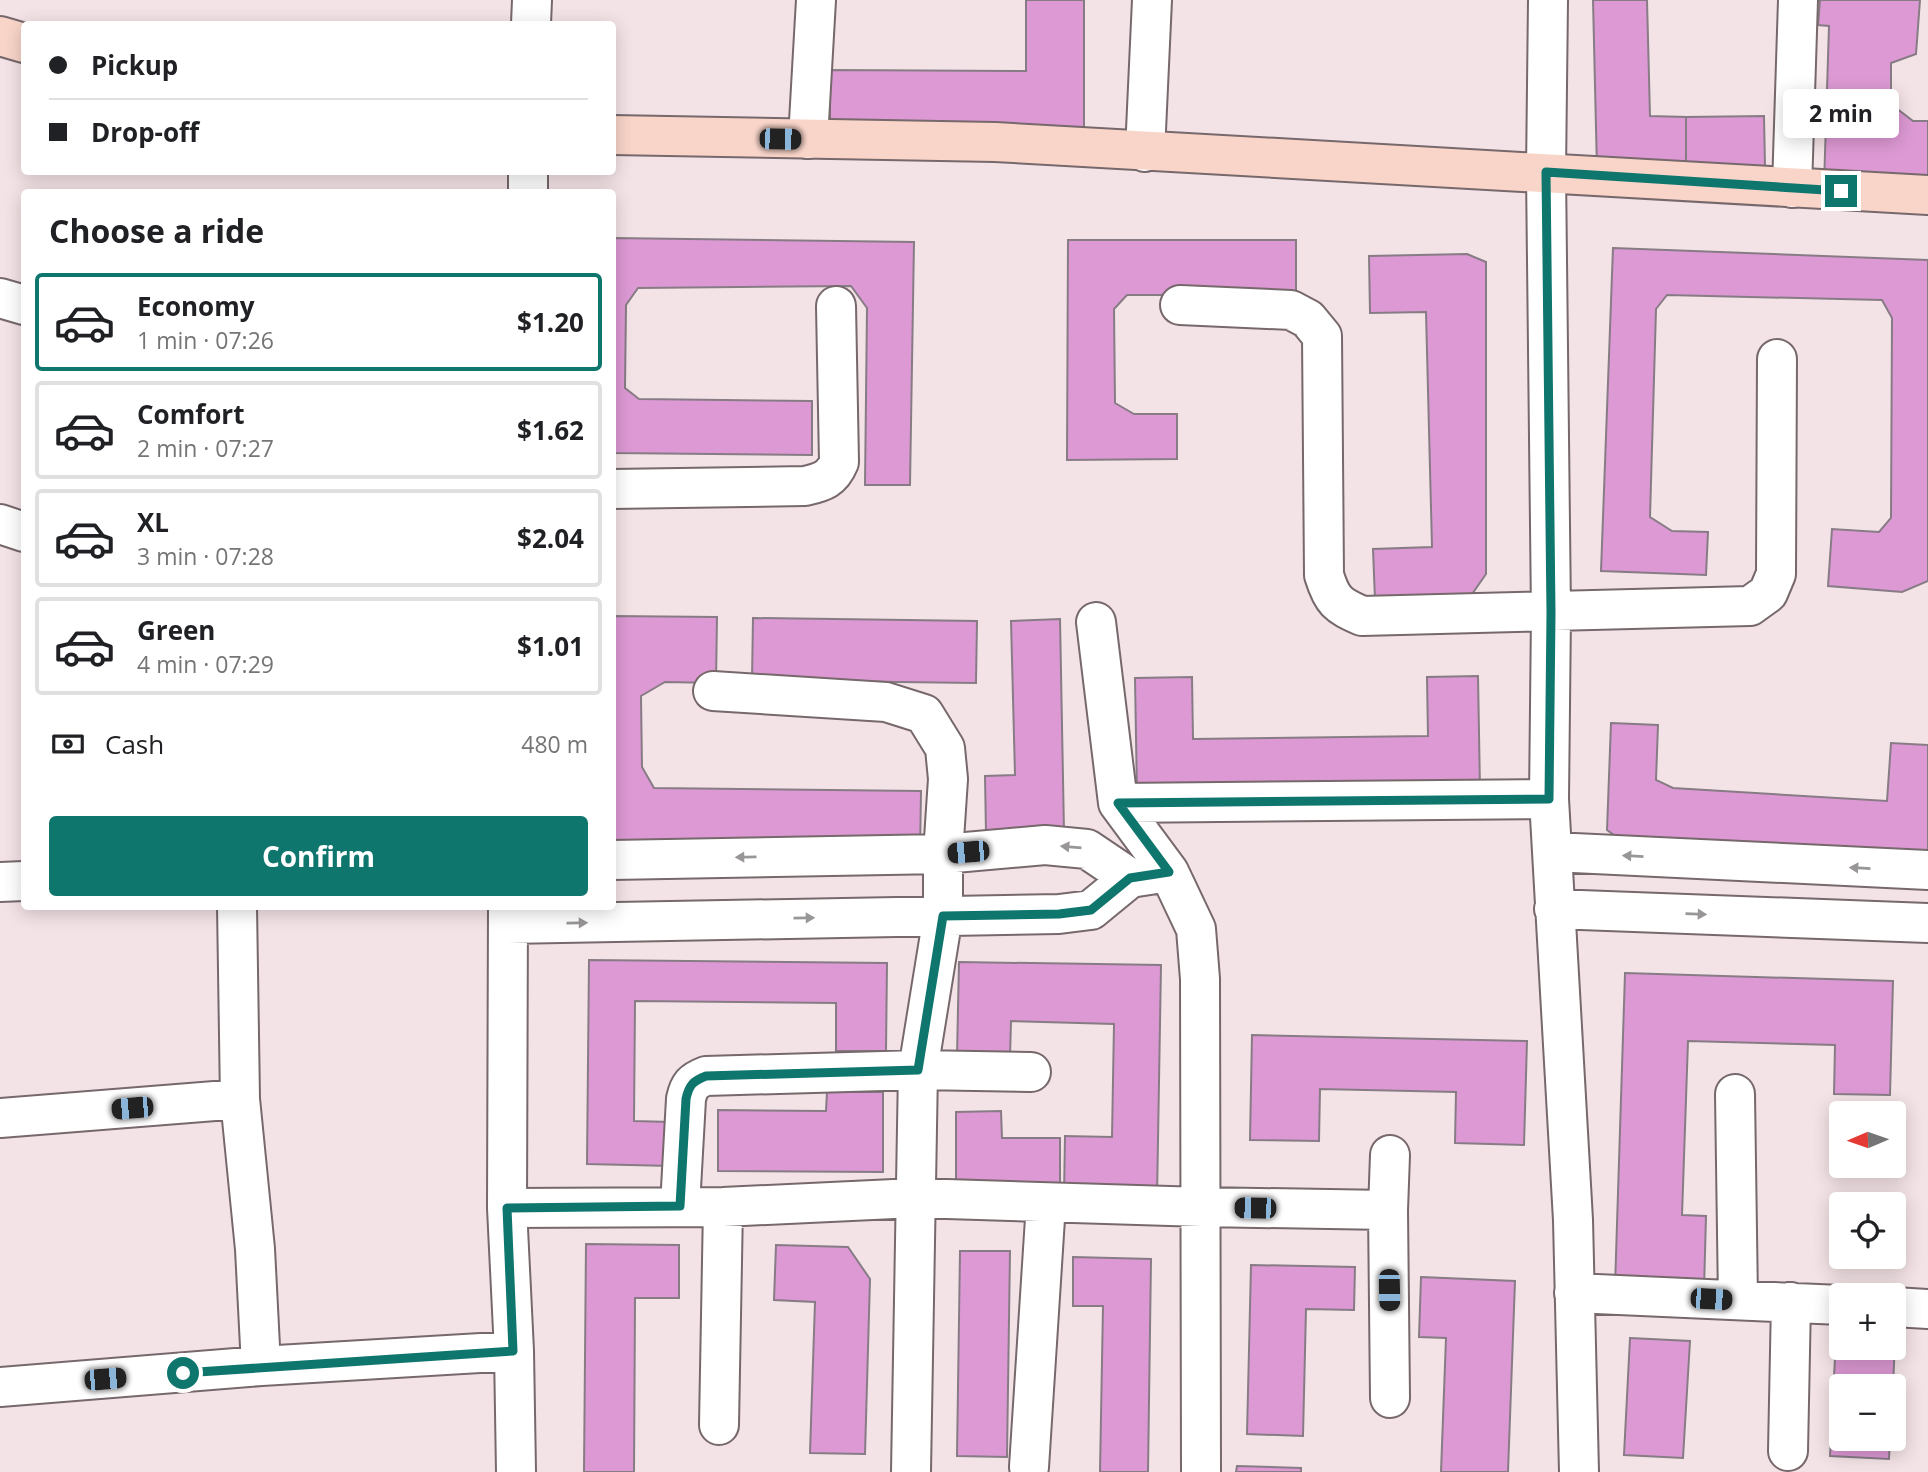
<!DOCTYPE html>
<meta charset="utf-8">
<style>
body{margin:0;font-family:"Open Sans",sans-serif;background:#f2f2f2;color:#202124;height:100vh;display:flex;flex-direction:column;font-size:26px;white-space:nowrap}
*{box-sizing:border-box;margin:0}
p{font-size:23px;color:#757577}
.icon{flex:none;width:38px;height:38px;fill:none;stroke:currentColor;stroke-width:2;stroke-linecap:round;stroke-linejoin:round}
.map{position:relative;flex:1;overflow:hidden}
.side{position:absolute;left:21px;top:189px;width:595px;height:721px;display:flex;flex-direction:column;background:#fff;border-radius:7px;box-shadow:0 4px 18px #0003}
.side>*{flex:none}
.guide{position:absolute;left:21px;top:21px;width:595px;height:154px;border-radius:7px;box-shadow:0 4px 18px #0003;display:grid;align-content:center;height:154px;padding:0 28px;background:#fff}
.needle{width:46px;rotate:268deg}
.tools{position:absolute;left:1829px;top:1101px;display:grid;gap:14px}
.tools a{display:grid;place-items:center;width:77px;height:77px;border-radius:7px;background:#fff;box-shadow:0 4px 18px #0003;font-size:35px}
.end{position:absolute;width:32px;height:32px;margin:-16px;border:9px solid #0f766e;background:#fff;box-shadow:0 0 0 4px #fff}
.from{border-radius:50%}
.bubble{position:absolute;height:49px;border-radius:7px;background:#fff;box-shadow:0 4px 18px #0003;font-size:23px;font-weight:700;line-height:49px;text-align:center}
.car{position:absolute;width:21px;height:42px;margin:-21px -10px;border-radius:9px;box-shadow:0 0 5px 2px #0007;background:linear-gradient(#222 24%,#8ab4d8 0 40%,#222 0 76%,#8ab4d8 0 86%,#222 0)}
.guide b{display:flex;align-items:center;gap:24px;height:66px;font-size:26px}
.guide b+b{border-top:2px solid #e0e0e0}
.guide i{width:18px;height:18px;background:#202124}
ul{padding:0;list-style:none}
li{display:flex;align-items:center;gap:21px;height:98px;margin:0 14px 10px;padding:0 14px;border:4px solid #e0e0e0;border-radius:7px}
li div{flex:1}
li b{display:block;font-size:26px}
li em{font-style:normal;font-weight:700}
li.active{border-color:#0f766e}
li>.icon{width:63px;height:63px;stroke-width:1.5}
h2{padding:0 28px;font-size:32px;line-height:84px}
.pay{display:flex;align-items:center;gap:18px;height:77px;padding:0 28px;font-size:26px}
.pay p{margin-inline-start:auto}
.button{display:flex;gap:14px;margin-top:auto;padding:14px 28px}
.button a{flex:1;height:80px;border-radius:7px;background:#0f766e;color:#fff;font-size:28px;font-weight:700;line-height:80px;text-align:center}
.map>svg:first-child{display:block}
</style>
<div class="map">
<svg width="1928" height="1472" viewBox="0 0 1928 1472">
<rect width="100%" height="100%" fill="#f4e3e6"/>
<path fill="#dd99d4" stroke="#877c85" stroke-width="2" d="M1026,0H1084V127L830,125V70L1026,71Z
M1593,0H1647L1650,116L1686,117V167L1597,170Z
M1820,0H1920L1916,54L1891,63V104L1913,121H1928V189L1824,185L1829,26L1818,25Z
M1764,116L1765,167H1686V117Z
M612,238L914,242L910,485H865L867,308L851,286L638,288L626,305L625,388L639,399L812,401V455L612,453Z
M1068,240H1296V295H1127L1114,309L1115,403L1134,414H1177V459L1067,460Z
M1613,248L1928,260V581L1902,592L1828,586L1832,529L1879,532L1891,518L1892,318L1882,300L1667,295L1656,309L1650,517L1672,531L1708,532L1706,575L1601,571Z
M1467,254L1486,262V574L1470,597L1375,600L1373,549L1432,547L1426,312L1370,313L1369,256Z
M612,616L717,617L716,683L665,682L641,696L642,767L654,788L921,791L920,852L612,850Z
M753,618L977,621L976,683L752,680Z
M1060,619L1064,832L986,834L985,776L1015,775L1011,621Z
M1478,676L1480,790L1137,795L1135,678L1192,677L1193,739L1428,736L1427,677Z
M1611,723L1658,725L1656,780L1673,788L1887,801L1891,743L1928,745V866L1639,853L1607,830Z
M589,960L887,963L886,1051H836V1003L635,1001L634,1121L671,1122V1166L587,1164Z
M959,962L1161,965L1157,1199L1064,1197L1065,1136L1112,1137L1114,1024L1011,1021L1010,1057L957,1056Z
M1625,973L1893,981L1890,1095L1834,1094L1835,1045L1688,1041L1682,1215L1706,1216L1704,1290L1615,1287Z
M1252,1035L1527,1041L1524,1145L1455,1143L1456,1092L1320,1089L1319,1141L1250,1140Z
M827,1092H883V1172L718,1171V1110L826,1111Z
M1001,1111L1002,1138H1060V1194L956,1195V1112Z
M586,1244L679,1245V1298H635L634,1472H584Z
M776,1245L848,1247L870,1279L865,1454L810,1453L815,1302L774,1300Z
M960,1251H1010L1007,1457L957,1456Z
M1073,1257L1151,1259L1148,1472H1100L1103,1306H1073Z
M1251,1265L1355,1267L1354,1310L1306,1309L1303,1436L1247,1434Z
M1421,1277L1515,1281L1508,1472H1441L1446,1338L1419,1337Z
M1630,1338L1690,1341L1683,1458L1624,1455Z
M1836,1338L1841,1339V1348H1894V1342H1895L1893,1386H1841V1438H1890L1889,1459L1830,1456Z
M1237,1466L1301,1468V1472H1236Z"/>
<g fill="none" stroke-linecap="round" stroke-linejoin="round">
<g stroke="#76686b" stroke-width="42">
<path id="street" d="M1548,0L1546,172L1551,613L1549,799L1573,1220L1579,1472
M531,24L532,0
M808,139L816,0
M1145,152L1152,0
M1792,188L1798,0
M528,192V172
M0,298L24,305
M1180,305L1291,310L1308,319L1322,336L1324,575C1332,601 1337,605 1362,616L1750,606L1768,593L1776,574L1777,359
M612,489L805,486C823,482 832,479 839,462L836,306
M0,524L24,532
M1096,622L1118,803L1169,872
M713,691L886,702L924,714L945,748L948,779L943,854V916L918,1070L911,1472
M1118,803L1549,799
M1553,852L1928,870
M612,860L943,854L1045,845L1087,849L1130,878
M0,882L24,881
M237,906L240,1099L255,1249L261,1366
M508,906L507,1208L514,1351L516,1472
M1554,909L1928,923
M508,924L1059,914L1091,910L1130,878L1169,872L1196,929L1200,979L1201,1472
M1735,1094L1738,1300
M0,1118L240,1099
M1390,1155L1388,1210L1390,1398
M680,1206L686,1099C689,1085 693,1081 706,1076L918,1070L1031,1072
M507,1208L723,1207L915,1198L1202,1207L1388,1210
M1574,1293L1841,1305
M1894,1307L1928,1309
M0,1387L261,1366L514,1351
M719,1425L723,1207
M1788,1451L1791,1302
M1029,1467L1046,1203"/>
</g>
<g stroke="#76686b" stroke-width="42">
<path id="secondary" d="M0,36L24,43
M612,135L995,142L1928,195"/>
</g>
<use href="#street" stroke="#fff" stroke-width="38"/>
<use href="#secondary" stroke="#f9d5c9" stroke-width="38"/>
</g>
<defs><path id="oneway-solid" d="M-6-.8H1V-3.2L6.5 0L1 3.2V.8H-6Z" transform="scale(1.75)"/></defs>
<g fill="#999697">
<use href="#oneway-solid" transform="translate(1071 847) rotate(-175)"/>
<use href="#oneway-solid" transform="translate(1633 856) rotate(-177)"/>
<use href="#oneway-solid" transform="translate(746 857) rotate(179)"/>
<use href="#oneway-solid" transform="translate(1860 868) rotate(-177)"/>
<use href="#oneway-solid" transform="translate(1696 914) rotate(2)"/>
<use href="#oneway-solid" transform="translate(804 918) rotate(-1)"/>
<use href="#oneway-solid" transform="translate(577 923) rotate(-1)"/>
</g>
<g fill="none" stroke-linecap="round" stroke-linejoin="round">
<path stroke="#0f766e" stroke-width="9" d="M183,1373L513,1351L507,1208L680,1206L686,1099C689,1085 693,1081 706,1076L918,1070L943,916L1059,914L1091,910L1130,878L1169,872L1118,803L1549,799L1551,613L1546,172L1841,191"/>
</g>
</svg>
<div class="tools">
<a><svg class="needle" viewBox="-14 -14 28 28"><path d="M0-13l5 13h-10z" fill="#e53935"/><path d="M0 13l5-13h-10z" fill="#757577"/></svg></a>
<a><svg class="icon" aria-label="locate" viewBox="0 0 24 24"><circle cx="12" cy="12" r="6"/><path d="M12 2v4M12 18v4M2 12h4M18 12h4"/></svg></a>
<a>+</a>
<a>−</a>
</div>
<i class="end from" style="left:183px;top:1373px"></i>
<i class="end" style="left:1841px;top:191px"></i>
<div class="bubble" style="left:1783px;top:89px;width:116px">2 min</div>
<i class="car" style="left:780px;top:139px;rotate:91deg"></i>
<i class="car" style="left:968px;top:852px;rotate:265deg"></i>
<i class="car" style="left:132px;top:1108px;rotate:265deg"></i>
<i class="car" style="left:1255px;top:1208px;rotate:271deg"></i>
<i class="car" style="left:1389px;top:1290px;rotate:179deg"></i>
<i class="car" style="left:1711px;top:1299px;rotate:93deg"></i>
<i class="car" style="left:105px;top:1379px;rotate:85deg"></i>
<div class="guide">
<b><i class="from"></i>Pickup</b>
<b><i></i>Drop-off</b>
</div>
<section class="side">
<h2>Choose a ride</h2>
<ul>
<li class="active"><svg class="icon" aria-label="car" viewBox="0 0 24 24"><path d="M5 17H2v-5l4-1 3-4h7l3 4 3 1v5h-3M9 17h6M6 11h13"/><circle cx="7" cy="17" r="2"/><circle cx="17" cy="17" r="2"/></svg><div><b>Economy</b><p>1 min · 07:26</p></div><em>$1.20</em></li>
<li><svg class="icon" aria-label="car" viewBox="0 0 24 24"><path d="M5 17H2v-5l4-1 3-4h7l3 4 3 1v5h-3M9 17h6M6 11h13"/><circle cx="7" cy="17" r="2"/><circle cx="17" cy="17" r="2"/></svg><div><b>Comfort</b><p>2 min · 07:27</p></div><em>$1.62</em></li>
<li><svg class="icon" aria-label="car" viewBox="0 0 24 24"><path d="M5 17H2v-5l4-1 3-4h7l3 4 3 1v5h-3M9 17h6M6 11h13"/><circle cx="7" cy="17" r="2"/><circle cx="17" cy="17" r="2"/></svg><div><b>XL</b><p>3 min · 07:28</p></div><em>$2.04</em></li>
<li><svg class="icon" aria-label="car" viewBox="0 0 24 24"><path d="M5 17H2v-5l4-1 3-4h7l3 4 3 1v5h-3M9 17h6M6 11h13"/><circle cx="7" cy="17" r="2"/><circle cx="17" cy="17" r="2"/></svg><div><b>Green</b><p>4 min · 07:29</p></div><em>$1.01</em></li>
</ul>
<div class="pay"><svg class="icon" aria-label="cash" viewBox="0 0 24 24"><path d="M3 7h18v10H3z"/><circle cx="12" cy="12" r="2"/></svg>Cash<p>480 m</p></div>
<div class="button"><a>Confirm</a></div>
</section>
</div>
